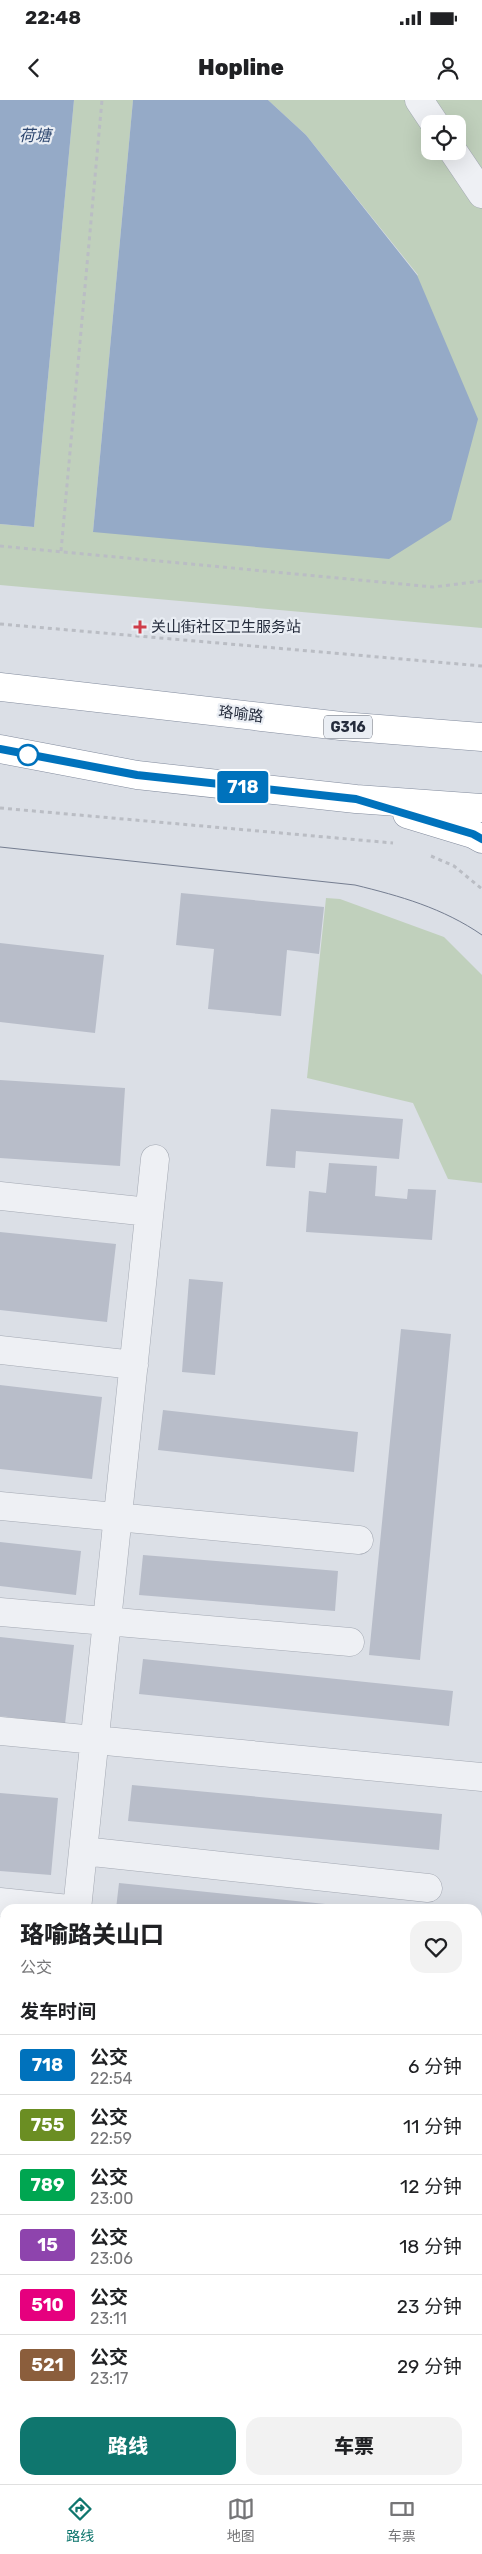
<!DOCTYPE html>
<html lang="zh">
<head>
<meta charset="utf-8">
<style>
	:root { --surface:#fff; --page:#f2f2f2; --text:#202124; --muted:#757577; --line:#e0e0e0; --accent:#0f766e }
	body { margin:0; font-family:Rubik,"Noto Sans SC",sans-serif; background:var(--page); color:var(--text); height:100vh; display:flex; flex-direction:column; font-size:19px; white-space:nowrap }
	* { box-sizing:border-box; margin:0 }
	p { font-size:16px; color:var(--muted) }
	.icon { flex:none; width:28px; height:28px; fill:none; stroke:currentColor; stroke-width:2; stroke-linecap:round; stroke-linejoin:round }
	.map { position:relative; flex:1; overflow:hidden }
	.panel { position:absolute; left:0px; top:1804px; width:482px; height:581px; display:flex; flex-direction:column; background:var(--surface); border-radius:15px 15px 0 0; box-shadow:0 5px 20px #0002 }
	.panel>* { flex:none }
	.badge { padding:0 10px; border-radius:4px; font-size:18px; line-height:32px }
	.controls { position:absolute; left:421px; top:15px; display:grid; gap:10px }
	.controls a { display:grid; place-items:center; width:45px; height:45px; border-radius:10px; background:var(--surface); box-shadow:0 5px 20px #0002; font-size:25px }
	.map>.badge { position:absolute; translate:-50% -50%; box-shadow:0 0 0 2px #fff }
	h2 { padding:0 20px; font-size:19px; line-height:45px }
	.round { display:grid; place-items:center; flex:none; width:52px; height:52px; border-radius:15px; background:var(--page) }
	.overview { display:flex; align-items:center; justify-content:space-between; height:85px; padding:0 20px }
	h1 { font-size:24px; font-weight:800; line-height:38px }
	.primary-button { display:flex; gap:10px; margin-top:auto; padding:10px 20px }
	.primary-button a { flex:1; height:58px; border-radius:15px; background:var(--accent); color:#fff; font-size:20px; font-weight:800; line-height:58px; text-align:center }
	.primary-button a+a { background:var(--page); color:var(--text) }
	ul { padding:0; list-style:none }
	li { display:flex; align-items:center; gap:15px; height:60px; padding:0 20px; border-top:1px solid var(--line) }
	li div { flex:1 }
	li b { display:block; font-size:19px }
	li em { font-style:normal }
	li .badge { min-width:55px; font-weight:700; text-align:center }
	.status { display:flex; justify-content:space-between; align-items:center; height:35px; padding:0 25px; background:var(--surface); direction:ltr }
	.status svg { height:14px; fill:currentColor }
	header { display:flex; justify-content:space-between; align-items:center; height:65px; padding:0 20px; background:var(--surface); font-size:22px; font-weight:800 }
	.tabs { display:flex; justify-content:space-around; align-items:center; height:70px; border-top:1px solid var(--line); background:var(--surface); font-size:14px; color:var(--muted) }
	.tabs a { display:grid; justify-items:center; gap:2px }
	.tabs .current { color:var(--accent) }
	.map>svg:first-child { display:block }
</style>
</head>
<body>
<div class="status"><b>22:48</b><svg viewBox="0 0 49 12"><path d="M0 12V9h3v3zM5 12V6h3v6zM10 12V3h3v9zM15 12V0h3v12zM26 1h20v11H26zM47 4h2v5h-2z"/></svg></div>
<header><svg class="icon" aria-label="back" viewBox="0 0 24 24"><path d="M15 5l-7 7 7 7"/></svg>Hopline<svg class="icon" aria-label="person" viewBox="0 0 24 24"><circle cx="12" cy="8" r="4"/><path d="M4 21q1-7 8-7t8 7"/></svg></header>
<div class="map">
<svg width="482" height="2384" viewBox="0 0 482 2384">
	<rect width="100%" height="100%" fill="#dbdfe6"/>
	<path fill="#c0d0bc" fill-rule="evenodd" d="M 74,0 L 133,0 L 93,432 L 418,175 L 306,35 L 268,0 L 482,0 L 482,528 L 0,485 L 0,424 L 34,427 ZM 430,24 L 458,24 L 458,51 L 430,51 Z
		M 326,798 L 340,799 L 444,837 L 482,875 L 482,1083 L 448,1079 L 413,1003 L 307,978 Z"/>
	<path fill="#95aac7" d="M 0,0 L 74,0 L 34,427 L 0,424 Z
		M 133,0 L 268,0 L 306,35 L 417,175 L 478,319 L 451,420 L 389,459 L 93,432 Z"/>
	<path fill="#b8bdc9" d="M 181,793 L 324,807 L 319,854 L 287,850 L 281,916 L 208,909 L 214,849 L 176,845 Z
		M 0,843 L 104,855 L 95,933 L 0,922 Z
		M 0,980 L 125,988 L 120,1066 L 0,1058 Z
		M 271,1009 L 403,1019 L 399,1059 L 296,1051 L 295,1068 L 266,1066 Z
		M 329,1063 L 377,1066 L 375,1096 L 407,1099 L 408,1089 L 436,1090 L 432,1140 L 306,1132 L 309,1091 L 326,1093 Z
		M 0,1132 L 116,1144 L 107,1222 L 0,1210 Z
		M 189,1179 L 223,1182 L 215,1275 L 182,1272 Z
		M 401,1229 L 451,1234 L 420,1560 L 369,1555 Z
		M 0,1285 L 102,1297 L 92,1379 L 0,1369 Z
		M 163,1310 L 358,1332 L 354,1372 L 158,1350 Z
		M 0,1442 L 81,1451 L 76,1495 L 0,1486 Z
		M 143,1455 L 338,1471 L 335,1511 L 139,1495 Z
		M 0,1537 L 74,1545 L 65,1624 L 0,1616 Z
		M 143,1559 L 453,1591 L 449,1626 L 139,1594 Z
		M 132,1685 L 442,1714 L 439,1750 L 128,1721 Z
		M 0,1693 L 58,1698 L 51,1775 L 0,1771 Z
		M 119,1783 L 355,1807 L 355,1809 L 116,1809 Z
		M 0,1832 L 5,1833 L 5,1975 L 0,1974 Z
		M 0,2073 L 5,2073 L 5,2133 L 0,2133 Z
		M 58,2380 L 248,2380 L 247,2384 L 58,2384 Z"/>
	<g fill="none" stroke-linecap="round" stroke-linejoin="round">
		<g stroke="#a4a9b3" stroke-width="29">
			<path id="minor" d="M 419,0 L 435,24
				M 453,51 L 482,94
				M 0,1096 L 149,1112
				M 0,1250 L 134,1265
				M 0,1406 L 359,1440
				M 0,1512 L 350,1542
				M 0,1631 L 482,1677
				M 83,1751 L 428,1788
				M 0,1802 L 69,1809
				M 77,1809 L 155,1059
				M 0,2028 L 5,2028
				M 17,2384 L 18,2380"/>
		</g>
		<g stroke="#828b9d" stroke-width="29">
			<path id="highway" d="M 0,587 L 341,626 L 482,637
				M 0,649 L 137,675 L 356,699 L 482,708
				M 407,714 L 473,734 L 482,739"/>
		</g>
		<path stroke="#babdc4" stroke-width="3" stroke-dasharray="4 4" stroke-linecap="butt" d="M 0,446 L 433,487 L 482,481
			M 61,451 L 102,0
			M 0,524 L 482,566
			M 0,708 L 393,743
			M 431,756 L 454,766 L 482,789"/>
		<use href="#minor" stroke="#eef0f4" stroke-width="28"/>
		<use href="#highway" stroke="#fff" stroke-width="28"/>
		<path stroke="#747d90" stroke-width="1" d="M 0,747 L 355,785 C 400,796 443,808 482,835
			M 478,2084 L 482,2042
			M 445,2384 L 446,2380"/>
	</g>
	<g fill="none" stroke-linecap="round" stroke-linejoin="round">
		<g stroke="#fff" stroke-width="11">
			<path id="line" d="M 0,649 L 137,675 L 356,699 L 473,734 L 482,739"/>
		</g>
		<use href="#line" stroke="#0072bc" stroke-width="8"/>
	</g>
	<path fill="#cf3c49" stroke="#eaeef4" stroke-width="2" d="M137.5 519.5h5v5h5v5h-5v5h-5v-5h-5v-5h5z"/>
	<circle fill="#fff" stroke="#0072bc" stroke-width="2.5" cx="28" cy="655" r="10"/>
	<g text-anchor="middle" stroke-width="4.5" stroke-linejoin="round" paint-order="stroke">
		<rect fill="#eaeef4" stroke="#606673" stroke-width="1" x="324" y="615.5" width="48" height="23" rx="4"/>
		<g font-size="14" font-weight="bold" fill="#252c3c">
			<text x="348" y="632">G316</text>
		</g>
		<g font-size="15" fill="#252c3c" stroke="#eaeef4" text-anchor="start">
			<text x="151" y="532">关山街社区卫生服务站</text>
		</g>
		<g font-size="15" fill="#252c3c" stroke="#eaeef4">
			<text transform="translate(241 614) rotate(7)" y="5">珞喻路</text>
		</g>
		<g font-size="16" font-style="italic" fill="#2f4870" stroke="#eaeef4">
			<text x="35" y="41">荷塘</text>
		</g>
	</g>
</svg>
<div class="controls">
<a><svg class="icon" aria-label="locate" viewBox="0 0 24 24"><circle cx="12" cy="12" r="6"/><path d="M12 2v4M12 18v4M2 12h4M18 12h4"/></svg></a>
</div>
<b class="badge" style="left:243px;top:687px;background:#0072bc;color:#fff">718</b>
<section class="panel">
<div class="overview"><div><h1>珞喻路关山口</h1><p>公交</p></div><a class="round"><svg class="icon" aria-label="heart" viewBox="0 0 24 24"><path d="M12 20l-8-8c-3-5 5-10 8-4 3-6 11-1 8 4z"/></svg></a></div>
<h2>发车时间</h2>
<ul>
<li><span class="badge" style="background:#0072bc;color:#fff">718</span><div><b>公交</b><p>22:54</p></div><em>6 分钟</em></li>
<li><span class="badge" style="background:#6b8e23;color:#fff">755</span><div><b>公交</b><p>22:59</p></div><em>11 分钟</em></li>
<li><span class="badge" style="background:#00a651;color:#fff">789</span><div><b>公交</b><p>23:00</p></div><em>12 分钟</em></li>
<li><span class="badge" style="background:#8e44ad;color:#fff">15</span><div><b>公交</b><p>23:06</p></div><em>18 分钟</em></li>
<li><span class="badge" style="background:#e6007e;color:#fff">510</span><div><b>公交</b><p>23:11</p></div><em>23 分钟</em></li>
<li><span class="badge" style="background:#8b5e3c;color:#fff">521</span><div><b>公交</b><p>23:17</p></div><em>29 分钟</em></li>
</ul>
<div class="primary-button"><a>路线</a><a>车票</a></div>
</section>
</div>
<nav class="tabs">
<a class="current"><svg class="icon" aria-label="directions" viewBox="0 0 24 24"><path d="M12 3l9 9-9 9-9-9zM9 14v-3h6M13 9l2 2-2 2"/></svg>路线</a>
<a><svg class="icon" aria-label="map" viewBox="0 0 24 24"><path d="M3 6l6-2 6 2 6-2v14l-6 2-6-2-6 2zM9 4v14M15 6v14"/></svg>地图</a>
<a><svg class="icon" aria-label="tickets" viewBox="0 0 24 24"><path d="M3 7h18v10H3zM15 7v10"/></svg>车票</a>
</nav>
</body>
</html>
